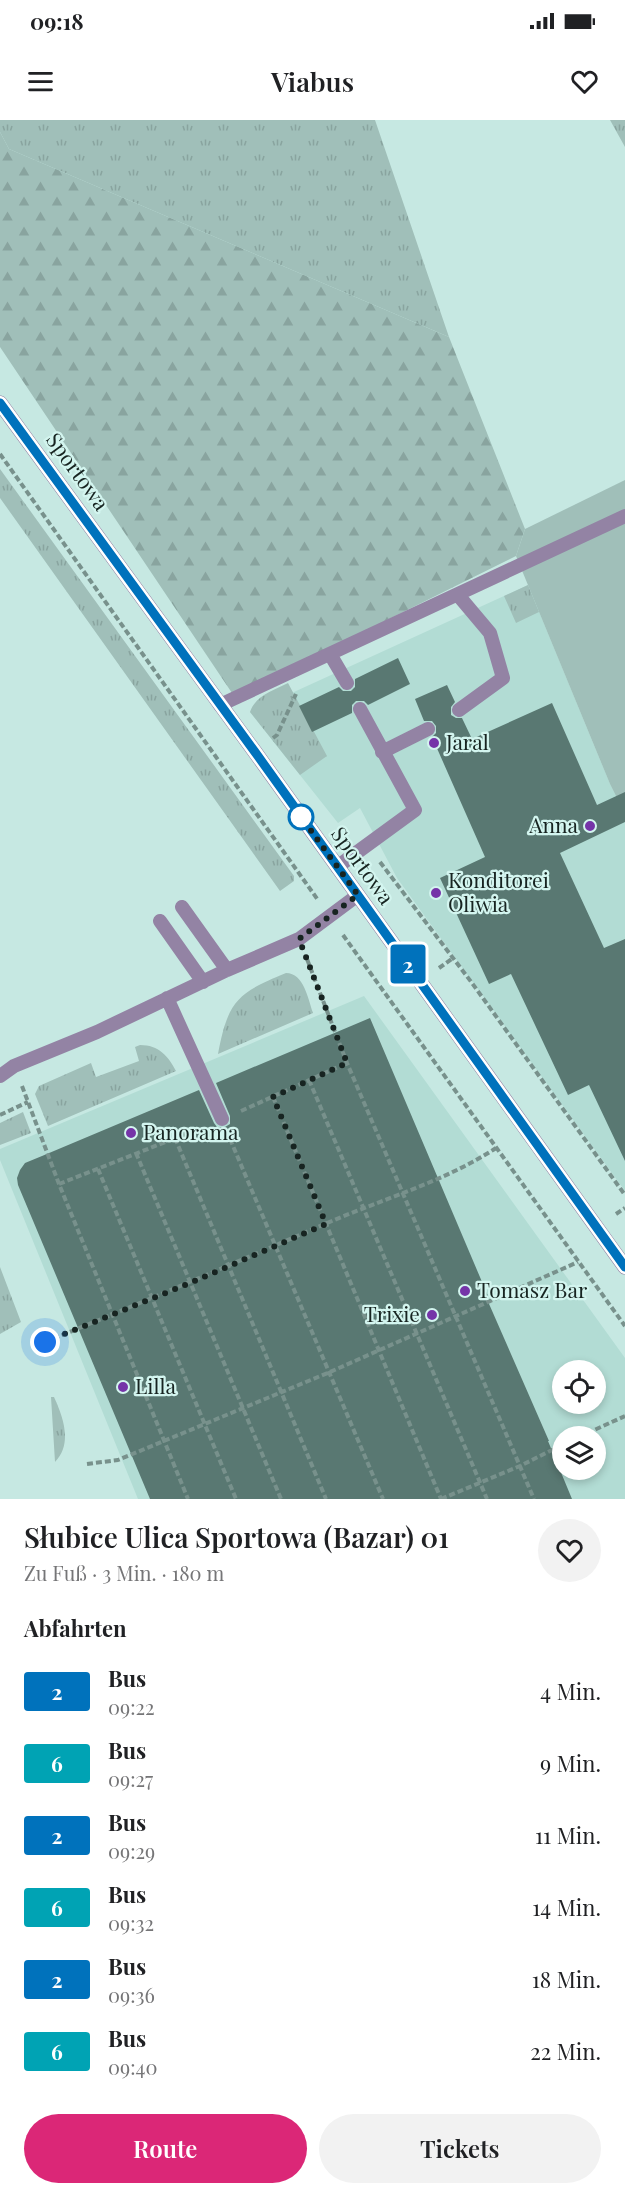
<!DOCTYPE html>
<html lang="de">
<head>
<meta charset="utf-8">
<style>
	:root { --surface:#fff; --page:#f2f2f2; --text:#202124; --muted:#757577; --accent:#db2777 }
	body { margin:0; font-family:"Playfair Display",serif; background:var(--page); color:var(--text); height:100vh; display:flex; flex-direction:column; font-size:22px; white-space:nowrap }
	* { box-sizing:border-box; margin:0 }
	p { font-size:20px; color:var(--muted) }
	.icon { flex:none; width:33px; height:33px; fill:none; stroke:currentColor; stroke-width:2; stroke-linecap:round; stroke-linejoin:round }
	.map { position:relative; height:1379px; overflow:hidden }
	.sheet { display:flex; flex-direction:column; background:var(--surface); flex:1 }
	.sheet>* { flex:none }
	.badge { padding:0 12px; border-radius:4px; font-size:21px; line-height:39px }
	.buttons { position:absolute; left:552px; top:1240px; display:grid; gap:12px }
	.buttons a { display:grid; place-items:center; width:54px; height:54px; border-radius:50%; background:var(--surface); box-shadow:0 3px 9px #0003; font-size:30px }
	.you { position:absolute; width:30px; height:30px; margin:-15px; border:4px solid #fff; border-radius:50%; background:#1a73e8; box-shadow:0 0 0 9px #1a73e833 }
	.map>.badge { position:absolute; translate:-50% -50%; box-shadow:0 0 0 3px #fff }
	h2 { padding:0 24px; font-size:22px; line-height:54px }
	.round { display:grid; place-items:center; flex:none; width:63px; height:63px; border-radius:32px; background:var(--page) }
	.head { display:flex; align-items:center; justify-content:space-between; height:102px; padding:0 24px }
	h1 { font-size:28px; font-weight:600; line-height:45px }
	.cta { display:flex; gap:12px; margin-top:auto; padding:12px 24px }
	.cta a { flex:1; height:69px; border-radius:36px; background:var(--accent); color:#fff; font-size:24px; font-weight:600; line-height:69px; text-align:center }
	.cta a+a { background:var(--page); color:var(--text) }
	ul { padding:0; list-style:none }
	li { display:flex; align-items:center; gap:18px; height:72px; padding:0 24px }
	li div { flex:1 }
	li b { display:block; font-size:22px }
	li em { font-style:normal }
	li .badge { min-width:66px; font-weight:700; text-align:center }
	.status { display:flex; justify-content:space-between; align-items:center; height:42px; padding:0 30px; background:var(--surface); direction:ltr }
	.status svg { height:16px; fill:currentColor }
	header { display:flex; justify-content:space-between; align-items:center; height:78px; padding:0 24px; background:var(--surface); font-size:27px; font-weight:600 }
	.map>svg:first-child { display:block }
</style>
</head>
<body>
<div class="status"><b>09:18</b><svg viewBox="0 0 49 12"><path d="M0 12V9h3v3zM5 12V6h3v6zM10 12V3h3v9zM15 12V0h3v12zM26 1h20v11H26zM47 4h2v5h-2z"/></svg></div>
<header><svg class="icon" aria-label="menu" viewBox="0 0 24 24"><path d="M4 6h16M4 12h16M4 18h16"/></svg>Viabus<svg class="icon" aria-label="heart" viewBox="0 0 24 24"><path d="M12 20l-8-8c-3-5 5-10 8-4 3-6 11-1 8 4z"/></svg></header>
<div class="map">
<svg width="625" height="1379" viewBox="0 0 625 1379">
	<defs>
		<pattern id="grass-tufts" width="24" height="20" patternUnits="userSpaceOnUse" patternTransform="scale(1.5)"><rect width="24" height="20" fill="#a0bfb9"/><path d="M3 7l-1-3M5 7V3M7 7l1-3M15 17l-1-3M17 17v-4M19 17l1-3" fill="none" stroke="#89a49f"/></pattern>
		<pattern id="forest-firs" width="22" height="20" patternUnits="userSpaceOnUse" patternTransform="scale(1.5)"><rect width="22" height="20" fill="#a0bfb9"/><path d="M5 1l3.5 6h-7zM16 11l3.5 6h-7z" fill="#89a49f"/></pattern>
	</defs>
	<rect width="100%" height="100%" fill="#c6e8e2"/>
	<path fill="#b2dcd4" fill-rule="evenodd" d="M 528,465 L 610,664 L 625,694 L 625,1071 L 397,758 L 360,688 L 338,703 L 250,592 Z
		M 364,876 L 625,1238 L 625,1379 L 138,1379 L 0,1040 L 0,1029 ZM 562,1251 L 596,1251 L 596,1284 L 562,1284 ZM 562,1317 L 596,1317 L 596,1350 L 562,1350 Z"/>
	<path fill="url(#grass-tufts)" d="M 0,0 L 375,0 L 449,217 L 9,29 L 0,12 Z
		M 610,0 L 625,0 L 625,27 Z
		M 0,349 L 294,756 L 294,761 L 280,771 L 0,378 Z
		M 528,465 L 539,492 L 516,503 L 504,476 Z
		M 288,563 L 327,636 L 300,655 L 250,592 C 256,575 273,571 288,563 Z
		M 286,853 C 304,853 308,879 313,893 L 218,934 C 228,881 237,873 286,853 Z
		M 140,925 C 159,925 168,936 176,951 L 48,1006 L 35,974 L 39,966 L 91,943 L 96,957 L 139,941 L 135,927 Z
		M 23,992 L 31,1013 L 0,1025 L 0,1003 Z
		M 0,1147 L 21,1202 L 0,1214 Z
		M 51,1277 L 54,1277 C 63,1297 73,1323 55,1342 Z"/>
	<path fill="url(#forest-firs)" d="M 0,12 L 9,29 L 449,217 L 525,409 L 516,436 L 234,576 L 0,227 Z"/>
	<path fill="#a0bfb9" d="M 625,360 L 625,694 L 610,664 L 516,436 L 525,409 Z"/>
	<path fill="#597872" d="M 398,538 L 410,564 L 368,585 L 364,581 L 356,581 L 352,585 L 352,593 L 312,612 L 299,586 L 339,567 L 343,571 L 351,571 L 355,567 L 355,559 Z
		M 447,565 L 455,582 L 451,587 L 451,595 L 456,598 L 462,598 L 472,619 L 552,583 L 597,685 L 625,672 L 625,702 L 560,733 L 604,828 L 625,819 L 625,1041 L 589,965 L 568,975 L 511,854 L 489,864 L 440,758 L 485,737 L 432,617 L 436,613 L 436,606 L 432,601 L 424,601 L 415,579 Z
		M 370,898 L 488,1176 L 486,1177 L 549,1321 L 548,1321 L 572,1379 L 150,1379 L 18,1065 L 17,1058 L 20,1050 L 25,1043 L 42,1036 L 199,970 L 214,1003 L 217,1007 L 225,1007 L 230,1004 L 230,996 L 216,963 Z"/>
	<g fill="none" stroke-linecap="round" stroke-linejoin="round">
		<path stroke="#78918c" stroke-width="4" stroke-dasharray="6 3" stroke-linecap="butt" d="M 0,334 L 318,780
			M 273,618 L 277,615 L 296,574
			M 380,742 L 472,863 L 625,1075
			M 343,815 L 625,1206
			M 307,839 L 347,943 L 534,1379
			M 439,848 L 453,838
			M 309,960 L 487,1379
			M 22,966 L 59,1064 L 188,1379
			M 273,977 L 441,1379
			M 241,991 L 347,943
			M 0,995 L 28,982
			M 175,1018 L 326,1379
			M 230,1019 L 383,1379
			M 136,1033 L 281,1379
			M 98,1049 L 236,1379
			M 59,1064 L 201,1008
			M 616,1094 L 625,1088
			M 45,1222 C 139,1184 232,1144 325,1104 C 382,1079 444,1062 496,1028
			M 579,1317 L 625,1296
			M 87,1344 L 118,1340 L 330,1252 L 578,1142
			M 441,1379 L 520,1346 L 562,1325"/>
		<path stroke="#9383a4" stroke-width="14" d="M 458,475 L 490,513 L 503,558 L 459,590
			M 330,534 L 347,563
			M 220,585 L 625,396
			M 382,632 L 428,609
			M 337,747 L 415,690 L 360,589
			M 182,787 L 227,850
			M 160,801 L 203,862
			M 167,878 L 222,999
			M 0,956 L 14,946 L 97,912 L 227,850 L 299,819 L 358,775"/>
		<path stroke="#9383a4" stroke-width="15" d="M 0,283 L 255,632 L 625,1147"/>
	</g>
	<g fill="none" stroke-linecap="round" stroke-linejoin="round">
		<g stroke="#fff" stroke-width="14">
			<path id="line" d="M 0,283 L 255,632 L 625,1147"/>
		</g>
		<use href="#line" stroke="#0072bc" stroke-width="9"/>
		<path stroke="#172421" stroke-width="6" stroke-dasharray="0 10.8" d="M 45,1222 L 190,1163 L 326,1104 L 273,977 L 347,943 L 299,819 L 358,775 L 301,697"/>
	</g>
	<g fill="#7534a8" stroke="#d3f5ef" stroke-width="2">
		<circle cx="434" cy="623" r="6"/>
		<circle cx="590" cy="706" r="6"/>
		<circle cx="436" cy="773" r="6"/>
		<circle cx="131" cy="1013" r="6"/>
		<circle cx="465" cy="1171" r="6"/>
		<circle cx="432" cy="1195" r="6"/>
		<circle cx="123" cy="1267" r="6"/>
	</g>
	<circle fill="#fff" stroke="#0072bc" stroke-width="3" cx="301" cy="697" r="12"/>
	<g text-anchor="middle" stroke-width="4.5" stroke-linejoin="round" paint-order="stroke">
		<g font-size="21" fill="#172421" stroke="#d3f5ef">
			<text transform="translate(77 352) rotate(54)" y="7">Sportowa</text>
			<text transform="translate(362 746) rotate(54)" y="7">Sportowa</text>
		</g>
		<g font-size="21" fill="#172421" stroke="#d3f5ef" text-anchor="start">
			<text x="446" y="630">Jaral</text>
			<text x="578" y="713" text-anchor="end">Anna</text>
			<text x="448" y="768">Konditorei<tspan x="448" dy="24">Oliwia</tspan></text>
			<text x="143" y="1020">Panorama</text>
			<text x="477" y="1178">Tomasz Bar</text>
			<text x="420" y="1202" text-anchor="end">Trixie</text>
			<text x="135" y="1274">Lilla</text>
		</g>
	</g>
</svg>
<div class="buttons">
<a><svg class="icon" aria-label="locate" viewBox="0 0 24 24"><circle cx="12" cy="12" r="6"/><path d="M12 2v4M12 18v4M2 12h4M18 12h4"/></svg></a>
<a><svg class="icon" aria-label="layers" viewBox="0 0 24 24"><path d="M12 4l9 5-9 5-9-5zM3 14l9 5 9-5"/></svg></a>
</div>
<div class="you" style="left:45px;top:1222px"></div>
<b class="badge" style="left:408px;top:844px;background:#0072bc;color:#fff">2</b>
</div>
<section class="sheet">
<div class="head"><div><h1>Słubice Ulica Sportowa (Bazar) 01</h1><p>Zu Fuß · 3 Min. · 180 m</p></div><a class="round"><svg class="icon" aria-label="heart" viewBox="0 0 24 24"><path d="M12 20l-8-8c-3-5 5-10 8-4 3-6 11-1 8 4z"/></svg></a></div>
<h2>Abfahrten</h2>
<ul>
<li><span class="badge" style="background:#0072bc;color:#fff">2</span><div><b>Bus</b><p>09:22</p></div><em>4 Min.</em></li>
<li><span class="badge" style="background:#00a3b4;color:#fff">6</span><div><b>Bus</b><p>09:27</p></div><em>9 Min.</em></li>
<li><span class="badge" style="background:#0072bc;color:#fff">2</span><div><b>Bus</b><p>09:29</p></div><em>11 Min.</em></li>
<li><span class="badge" style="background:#00a3b4;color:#fff">6</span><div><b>Bus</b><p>09:32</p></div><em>14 Min.</em></li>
<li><span class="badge" style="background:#0072bc;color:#fff">2</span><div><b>Bus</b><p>09:36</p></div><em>18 Min.</em></li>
<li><span class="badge" style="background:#00a3b4;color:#fff">6</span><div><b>Bus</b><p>09:40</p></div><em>22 Min.</em></li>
</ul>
<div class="cta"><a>Route</a><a>Tickets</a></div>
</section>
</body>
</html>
